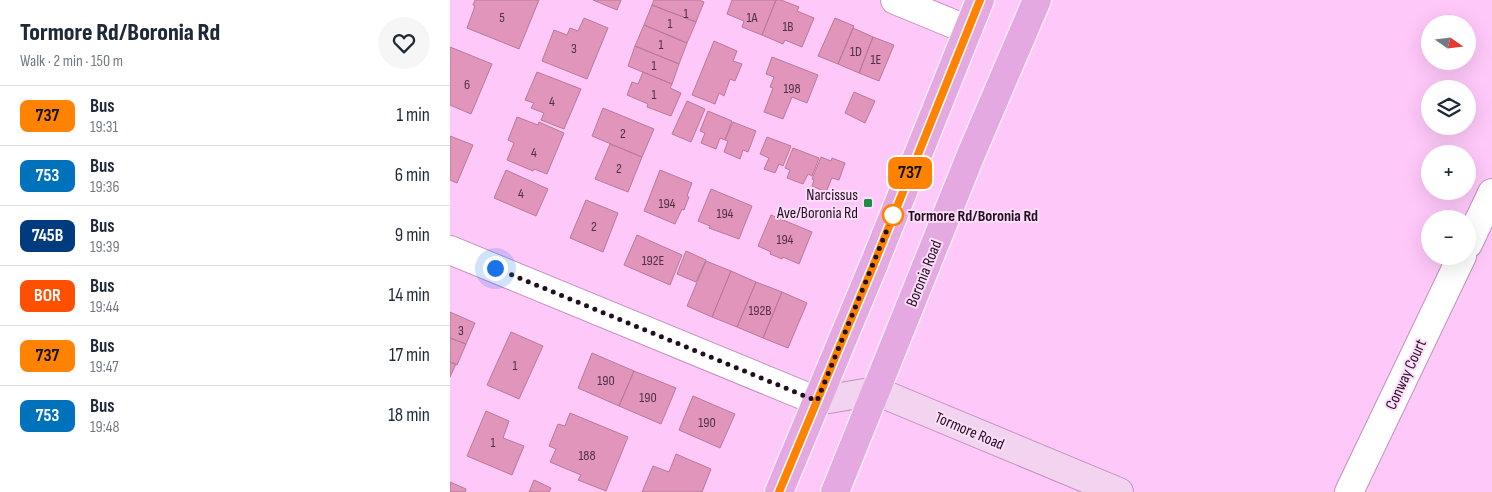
<!DOCTYPE html>
<html lang="en">
<head>
<meta charset="utf-8">
<style>
	:root { --surface:#fff; --page:#f6f6f7; --text:#1f2937; --muted:#747a83; --line:#e0e1e3 }
	body { margin:0; font-family:"Sofia Sans Condensed",sans-serif; background:var(--page); color:var(--text); height:100vh; display:flex; flex-direction:column; font-size:19px; white-space:nowrap }
	* { box-sizing:border-box; margin:0 }
	p { font-size:16px; color:var(--muted) }
	.icon { flex:none; width:28px; height:28px; fill:none; stroke:currentColor; stroke-width:2; stroke-linecap:round; stroke-linejoin:round }
	.map { position:relative; flex:1; overflow:hidden }
	.details { display:flex; flex-direction:column; background:var(--surface); width:450px }
	.details>* { flex:none }
	.badge { padding:0 10px; border-radius:8px; font-size:18px; line-height:32px }
	.needle { width:32px; rotate:104deg }
	.fabs { position:absolute; left:971px; top:15px; display:grid; gap:10px }
	.fabs a { display:grid; place-items:center; width:55px; height:55px; border-radius:50%; background:var(--surface); box-shadow:0 5px 20px #0002; font-size:25px }
	.you { position:absolute; width:25px; height:25px; margin:-12px; border:4px solid #fff; border-radius:50%; background:#1a73e8; box-shadow:0 0 0 8px #1a73e833 }
	.map>.badge { position:absolute; translate:-50% -50%; box-shadow:0 0 0 2px #fff }
	.round { display:grid; place-items:center; flex:none; width:52px; height:52px; border-radius:26px; background:var(--page) }
	.headline { display:flex; align-items:center; justify-content:space-between; height:85px; padding:0 20px }
	h1 { font-size:24px; font-weight:800; line-height:38px }
	ul { padding:0; list-style:none }
	li { display:flex; align-items:center; gap:15px; height:60px; padding:0 20px; border-top:1px solid var(--line) }
	li div { flex:1 }
	li b { display:block; font-size:19px }
	li em { font-style:normal }
	li .badge { min-width:55px; font-weight:700; text-align:center }
	main { display:flex; flex:1; min-height:0 }
	.map>svg:first-child { display:block }
</style>
</head>
<body>
<main>
<section class="details">
<div class="headline"><div><h1>Tormore Rd/Boronia Rd</h1><p>Walk · 2 min · 150 m</p></div><a class="round"><svg class="icon" aria-label="heart" viewBox="0 0 24 24"><path d="M12 20l-8-8c-3-5 5-10 8-4 3-6 11-1 8 4z"/></svg></a></div>
<ul>
<li><span class="badge" style="background:#ff8200;color:#111">737</span><div><b>Bus</b><p>19:31</p></div><em>1 min</em></li>
<li><span class="badge" style="background:#0072bc;color:#fff">753</span><div><b>Bus</b><p>19:36</p></div><em>6 min</em></li>
<li><span class="badge" style="background:#003b80;color:#fff">745B</span><div><b>Bus</b><p>19:39</p></div><em>9 min</em></li>
<li><span class="badge" style="background:#fe5000;color:#fff">BOR</span><div><b>Bus</b><p>19:44</p></div><em>14 min</em></li>
<li><span class="badge" style="background:#ff8200;color:#111">737</span><div><b>Bus</b><p>19:47</p></div><em>17 min</em></li>
<li><span class="badge" style="background:#0072bc;color:#fff">753</span><div><b>Bus</b><p>19:48</p></div><em>18 min</em></li>
</ul>
</section>
<div class="map">
<svg width="1042" height="492" viewBox="0 0 1042 492">
	<rect width="100%" height="100%" fill="#fec8f9"/>
	<path fill="#e195ba" stroke="#b97a98" d="M 25,0 L 89,0 L 69,49 L 17,28 L 25,6 L 23,5 Z
		M 143,0 L 171,0 L 167,10 Z
		M 204,0 L 249,0 L 254,2 L 246,22 L 202,5 Z
		M 282,0 L 326,0 L 312,35 L 292,27 L 294,21 L 277,14 Z
		M 326,0 L 331,0 L 349,7 L 347,11 L 364,18 L 352,47 L 335,40 L 333,44 L 312,35 Z
		M 202,5 L 246,22 L 237,43 L 194,25 Z
		M 134,18 L 158,28 L 137,79 L 92,61 L 104,30 L 117,35 L 120,28 L 128,31 Z
		M 385,18 L 404,26 L 388,64 L 368,56 Z
		M 194,25 L 237,43 L 229,64 L 185,46 Z
		M 403,28 L 423,37 L 409,73 L 388,64 Z
		M 423,37 L 444,45 L 429,81 L 409,73 Z
		M 264,41 L 287,51 L 283,61 L 292,64 L 285,81 L 280,79 L 274,96 L 269,93 L 265,104 L 242,95 Z
		M 185,46 L 229,64 L 222,84 L 178,66 Z
		M 0,47 L 42,64 L 21,114 L 0,105 Z
		M 322,57 L 368,75 L 357,103 L 342,97 L 333,119 L 314,112 L 323,88 L 320,87 L 324,77 L 316,74 Z
		M 87,72 L 131,89 L 114,129 L 91,120 L 94,113 L 81,108 L 84,103 L 75,100 Z
		M 193,72 L 222,84 L 220,88 L 231,93 L 221,116 L 197,107 L 198,104 L 177,95 L 182,82 L 188,84 Z
		M 404,92 L 425,101 L 415,123 L 395,113 Z
		M 237,101 L 255,109 L 241,142 L 222,134 Z
		M 153,108 L 204,129 L 192,157 L 142,136 Z
		M 258,111 L 282,121 L 275,140 L 270,138 L 266,149 L 251,143 L 255,133 L 250,131 Z
		M 67,117 L 88,125 L 89,122 L 114,133 L 97,174 L 84,169 L 83,171 L 57,160 L 64,143 L 58,140 Z
		M 283,122 L 306,131 L 298,152 L 293,150 L 290,159 L 274,152 L 278,141 L 275,140 Z
		M 0,136 L 23,145 L 7,183 L 0,180 Z
		M 317,137 L 341,146 L 333,166 L 329,164 L 325,173 L 314,169 L 319,158 L 310,154 Z
		M 160,144 L 192,157 L 178,192 L 145,179 Z
		M 343,148 L 369,158 L 362,176 L 358,174 L 353,184 L 337,178 L 340,170 L 335,168 Z
		M 371,157 L 381,161 L 382,158 L 395,163 L 389,180 L 382,178 L 376,192 L 362,186 L 364,180 L 362,179 Z
		M 56,170 L 98,189 L 86,216 L 44,198 Z
		M 210,170 L 242,183 L 237,196 L 239,197 L 234,210 L 232,209 L 225,224 L 194,211 Z
		M 261,189 L 302,206 L 289,239 L 259,228 L 260,226 L 248,221 Z
		M 136,200 L 168,213 L 153,252 L 120,238 Z
		M 321,215 L 362,232 L 349,264 L 333,257 L 332,259 L 320,254 L 321,252 L 308,246 Z
		M 187,235 L 232,255 L 220,285 L 174,265 Z
		M 236,251 L 256,260 L 246,282 L 227,274 Z
		M 256,261 L 281,271 L 262,317 L 237,306 Z
		M 281,271 L 306,282 L 287,327 L 262,317 Z
		M 306,282 L 332,292 L 313,338 L 287,327 Z
		M 332,292 L 357,303 L 338,348 L 313,338 Z
		M 0,312 L 25,323 L 16,344 L 0,338 Z
		M 61,332 L 93,346 L 69,399 L 37,385 Z
		M 0,338 L 16,344 L 7,365 L 0,362 Z
		M 142,353 L 184,371 L 169,406 L 128,388 Z
		M 0,362 L 6,364 L 0,377 Z
		M 184,371 L 226,388 L 211,424 L 169,406 Z
		M 243,396 L 285,414 L 270,448 L 229,430 Z
		M 36,411 L 59,421 L 53,438 L 74,446 L 62,475 L 17,456 Z
		M 120,413 L 178,437 L 156,491 L 128,480 L 131,475 L 100,462 L 106,449 L 99,446 L 108,424 L 115,426 Z
		M 226,454 L 261,469 L 252,492 L 192,492 L 203,466 L 219,472 Z
		M 84,480 L 101,488 L 99,492 L 79,492 Z
		M 0,482 L 16,489 L 15,492 L 0,492 Z"/>
	<g fill="none" stroke-linecap="round" stroke-linejoin="round">
		<g stroke="#c390be" stroke-width="30">
			<path id="street" d="M 445,0 L 518,30
				M 1018,244 L 1042,193
				M 0,250 L 367,401
				M 899,492 L 1012,256"/>
		</g>
		<g stroke="#c390be" stroke-width="30">
			<path id="secondary" d="M 367,401 L 426,391 L 669,492"/>
		</g>
		<g stroke="#fff" stroke-width="30">
			<path id="primary" d="M 329,492 L 424,264 L 530,0
				M 385,492 L 522,152 L 587,0"/>
		</g>
		<use href="#street" stroke="#fff" stroke-width="28"/>
		<use href="#secondary" stroke="#f2d4f0" stroke-width="28"/>
		<use href="#primary" stroke="#e4a9e1" stroke-width="28"/>
	</g>
	<g fill="none" stroke-linecap="round" stroke-linejoin="round">
		<g stroke="#fff" stroke-width="11">
			<path id="line" d="M 329,492 L 424,264 L 530,0"/>
		</g>
		<use href="#line" stroke="#ff8200" stroke-width="8"/>
		<path stroke="#210f20" stroke-width="5" stroke-dasharray="0 9" d="M 45,268 L 367,401 L 443,215"/>
	</g>
	<rect fill="#1f8b43" stroke="#feddfb" stroke-width="2" x="413" y="198" width="10" height="10" rx="2.5"/>
	<circle fill="#fff" stroke="#ff8200" stroke-width="2.5" cx="443" cy="215" r="10"/>
	<g text-anchor="middle" stroke-width="4" stroke-linejoin="round" paint-order="stroke">
		<g font-size="14" fill="#513046">
			<text x="236" y="18">1</text>
			<text x="52" y="22">5</text>
			<text x="302" y="22">1A</text>
			<text x="220" y="28">1</text>
			<text x="338" y="31">1B</text>
			<text x="211" y="49">1</text>
			<text x="124" y="53">3</text>
			<text x="406" y="56">1D</text>
			<text x="426" y="64">1E</text>
			<text x="204" y="70">1</text>
			<text x="17" y="89">6</text>
			<text x="342" y="93">198</text>
			<text x="204" y="99">1</text>
			<text x="102" y="106">4</text>
			<text x="173" y="138">2</text>
			<text x="84" y="157">4</text>
			<text x="169" y="173">2</text>
			<text x="71" y="198">4</text>
			<text x="217" y="208">194</text>
			<text x="275" y="218">194</text>
			<text x="144" y="231">2</text>
			<text x="335" y="244">194</text>
			<text x="203" y="265">192E</text>
			<text x="310" y="315">192B</text>
			<text x="11" y="335">3</text>
			<text x="65" y="370">1</text>
			<text x="156" y="385">190</text>
			<text x="198" y="402">190</text>
			<text x="257" y="427">190</text>
			<text x="43" y="447">1</text>
			<text x="137" y="460">188</text>
		</g>
		<g font-size="16" fill="#210f20" stroke="#feddfb" text-anchor="end">
			<text x="408" y="200">Narcissus<tspan x="408" dy="18">Ave/Boronia Rd</tspan></text>
		</g>
		<g font-size="16" font-weight="bold" fill="#210f20" stroke="#feddfb" text-anchor="start">
			<text x="458" y="221">Tormore Rd/Boronia Rd</text>
		</g>
		<g font-size="16" fill="#210f20" stroke="#feddfb">
			<text transform="translate(473 273) rotate(-68)" y="6">Boronia Road</text>
			<text transform="translate(955 374) rotate(-65)" y="6">Conway Court</text>
			<text transform="translate(520 430) rotate(23)" y="6">Tormore Road</text>
		</g>
	</g>
</svg>
<div class="fabs">
<a><svg class="needle" viewBox="-14 -14 28 28"><path d="M0-13l5 13h-10z" fill="#e53935"/><path d="M0 13l5-13h-10z" fill="#747a83"/></svg></a>
<a><svg class="icon" aria-label="layers" viewBox="0 0 24 24"><path d="M12 4l9 5-9 5-9-5zM3 14l9 5 9-5"/></svg></a>
<a>+</a>
<a>−</a>
</div>
<div class="you" style="left:45px;top:268px"></div>
<b class="badge" style="left:460px;top:173px;background:#ff8200;color:#111">737</b>
</div>
</main>
</body>
</html>
